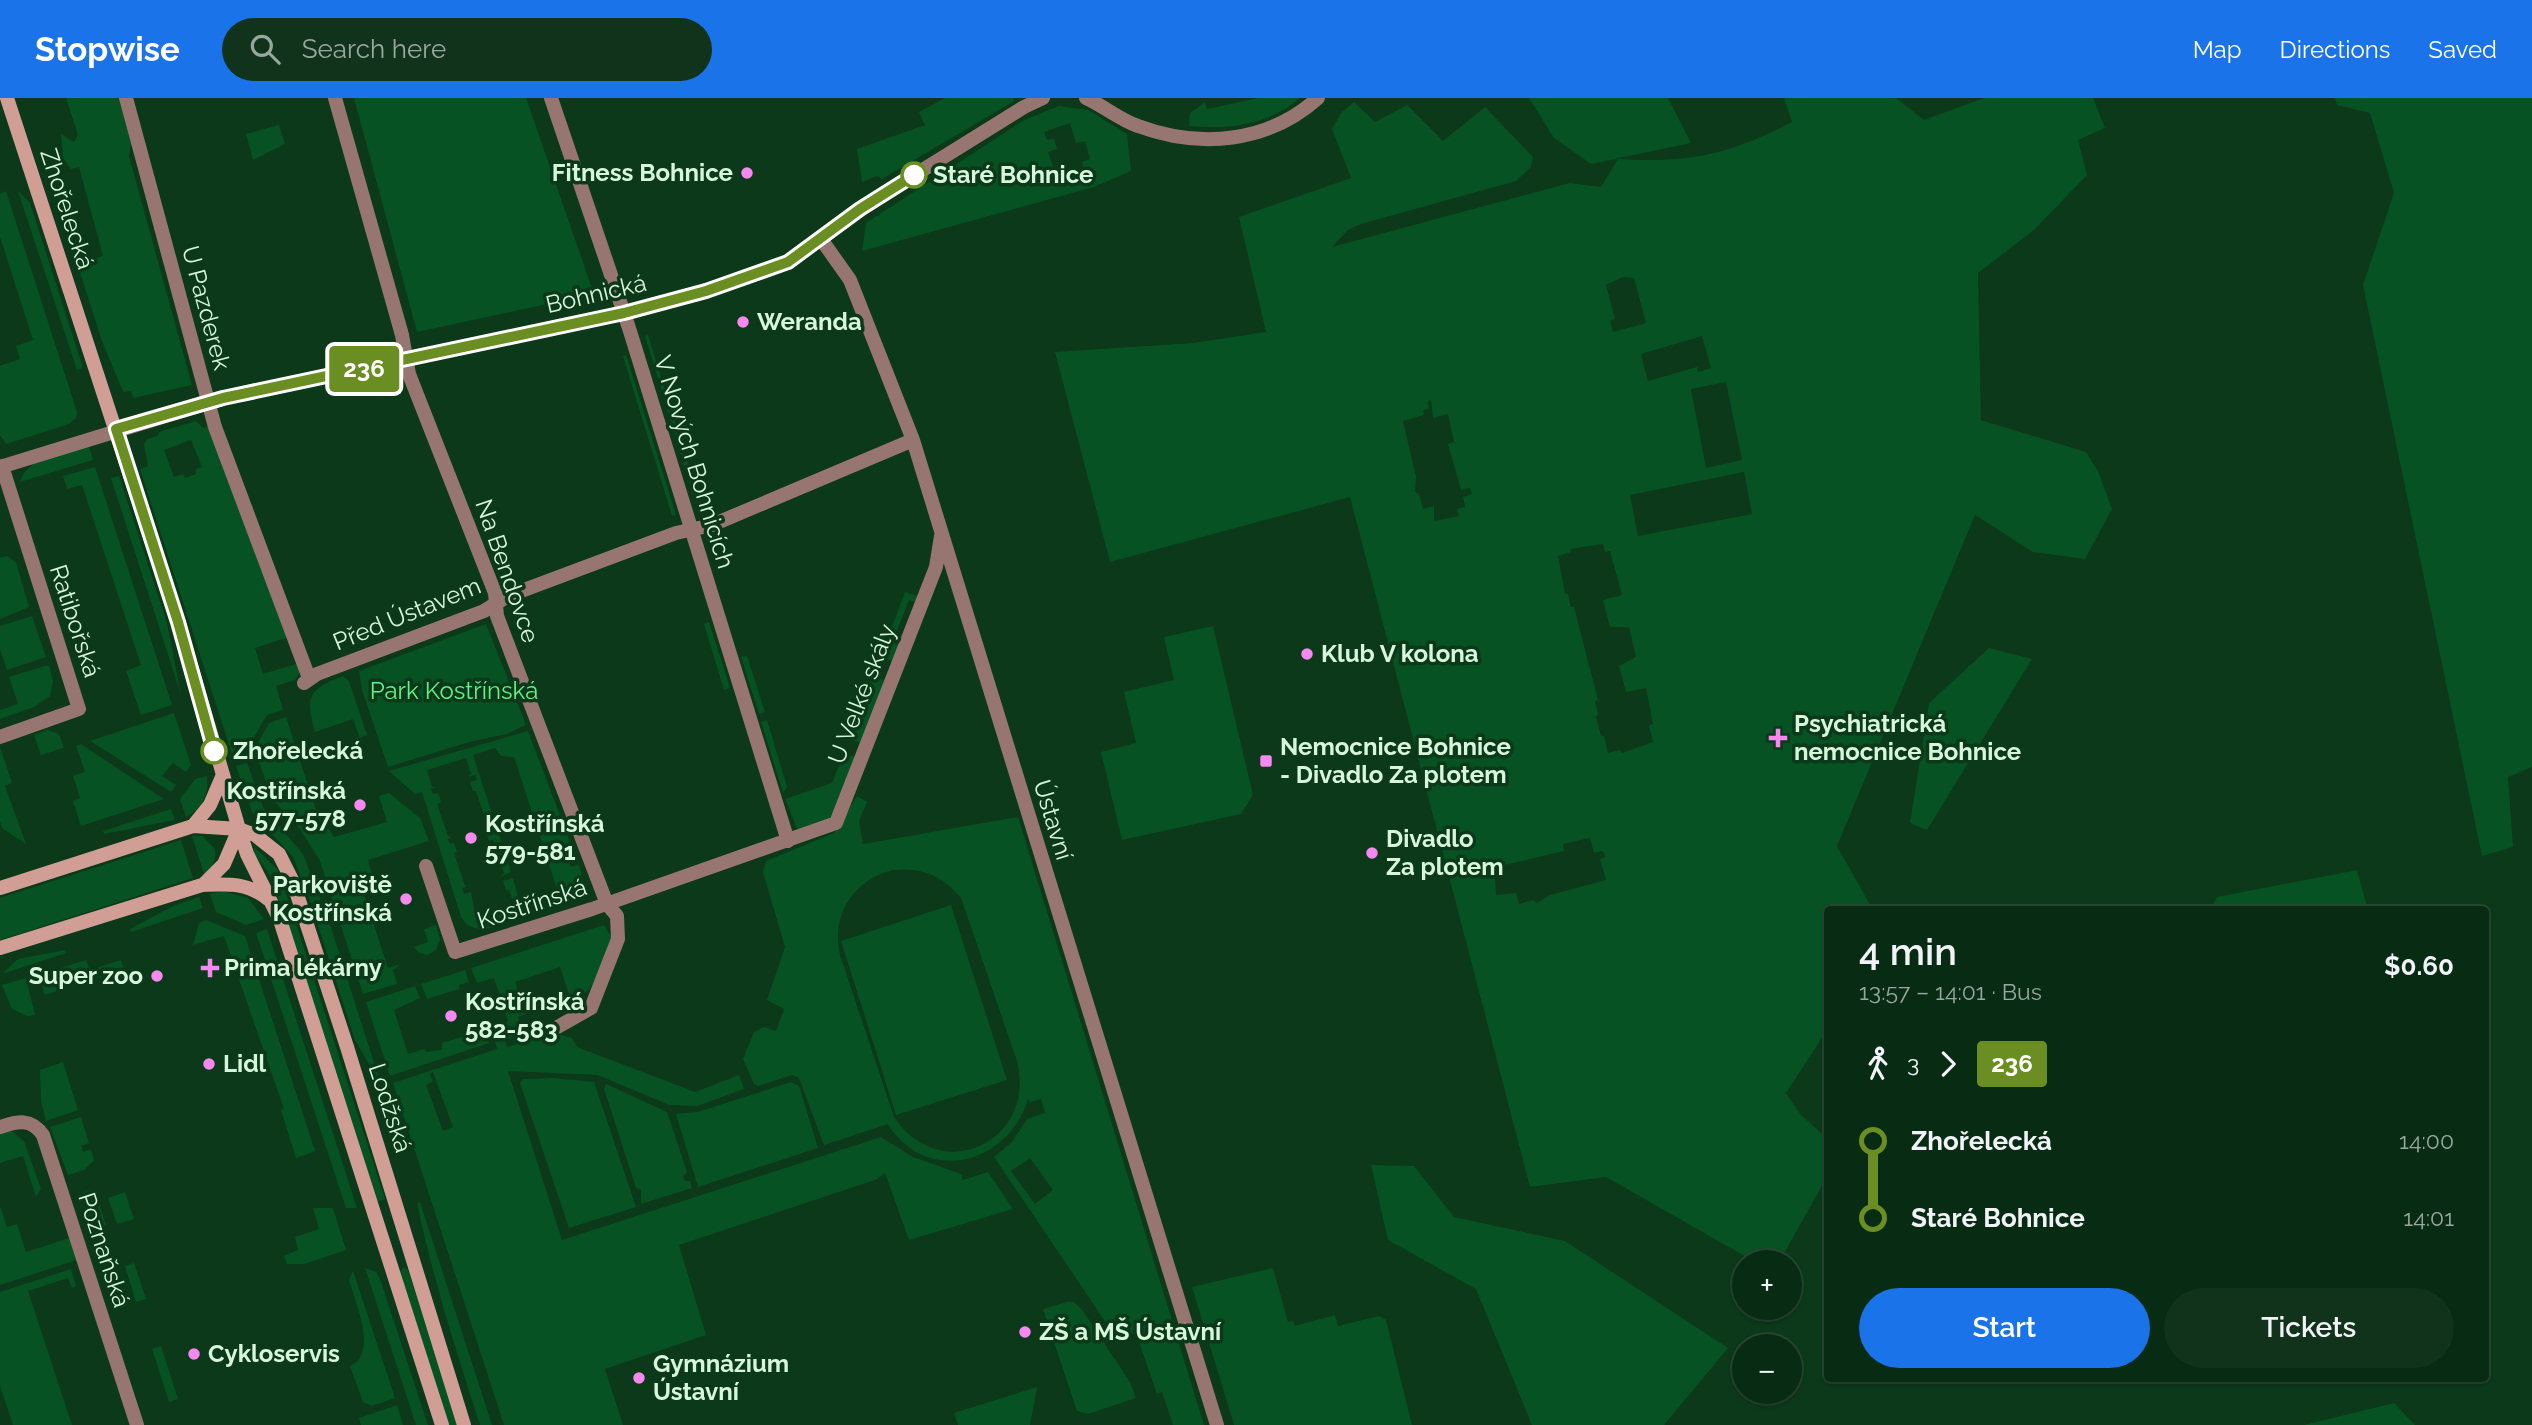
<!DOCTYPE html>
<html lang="en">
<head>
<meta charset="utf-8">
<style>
	:root { --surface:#082b13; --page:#11331c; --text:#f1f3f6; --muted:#98a7a0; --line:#294733; --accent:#1a73e8 }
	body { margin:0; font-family:Raleway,sans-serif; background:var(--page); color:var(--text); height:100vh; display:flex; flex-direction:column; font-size:26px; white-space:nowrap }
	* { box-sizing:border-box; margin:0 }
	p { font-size:23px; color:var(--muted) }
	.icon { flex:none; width:38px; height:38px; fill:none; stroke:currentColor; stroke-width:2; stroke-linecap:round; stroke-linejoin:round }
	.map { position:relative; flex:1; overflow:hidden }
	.sheet { position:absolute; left:1824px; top:808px; width:665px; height:476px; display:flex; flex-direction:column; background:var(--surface); border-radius:7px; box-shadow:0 2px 5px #0004,0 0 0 2px var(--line) }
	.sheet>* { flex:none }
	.badge { padding:0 14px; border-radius:5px; font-size:24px; line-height:46px }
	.fabs { position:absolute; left:1732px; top:1152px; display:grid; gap:14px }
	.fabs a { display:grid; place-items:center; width:70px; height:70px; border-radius:50%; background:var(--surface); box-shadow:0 2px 5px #0004,0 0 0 2px var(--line); font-size:35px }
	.map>.badge { position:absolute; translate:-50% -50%; box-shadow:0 0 0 4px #fff }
	.legs { display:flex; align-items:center; gap:10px; height:77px; padding:0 35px; font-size:23px }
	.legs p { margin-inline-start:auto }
	.head { display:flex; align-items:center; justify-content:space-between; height:119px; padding:0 35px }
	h1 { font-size:38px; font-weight:600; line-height:52px }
	.cta { display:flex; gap:14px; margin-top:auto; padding:14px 35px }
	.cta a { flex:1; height:80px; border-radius:42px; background:var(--accent); color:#fff; font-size:28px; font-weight:600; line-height:80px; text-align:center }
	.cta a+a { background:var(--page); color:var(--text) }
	ul { padding:0 35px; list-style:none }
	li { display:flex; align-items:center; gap:24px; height:77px; font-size:26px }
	li i { display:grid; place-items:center; width:10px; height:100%; margin:0 9px; background:currentColor }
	li i::after { content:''; width:18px; height:18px; margin:-9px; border:5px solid; border-radius:50%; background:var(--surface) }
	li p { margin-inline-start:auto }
	li:first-child i { background:linear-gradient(#0000 50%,currentColor 0) }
	li:last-child i { background:linear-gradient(currentColor 50%,#0000 0) }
	header { display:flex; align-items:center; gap:42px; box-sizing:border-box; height:98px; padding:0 35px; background:var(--accent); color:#fff }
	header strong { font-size:33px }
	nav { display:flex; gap:38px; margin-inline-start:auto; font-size:24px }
	.search { width:490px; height:63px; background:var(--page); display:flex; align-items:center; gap:18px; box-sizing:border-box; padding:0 24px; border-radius:38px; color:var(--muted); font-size:26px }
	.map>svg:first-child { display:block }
</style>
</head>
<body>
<header>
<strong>Stopwise</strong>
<div class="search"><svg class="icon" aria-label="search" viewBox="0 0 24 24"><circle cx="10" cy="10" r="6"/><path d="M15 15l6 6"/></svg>Search here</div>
<nav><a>Map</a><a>Directions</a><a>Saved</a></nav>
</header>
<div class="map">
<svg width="2532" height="1327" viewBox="0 0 2532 1327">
	<rect width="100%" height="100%" fill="#0b3919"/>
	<path fill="#075222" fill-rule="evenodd" d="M 66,0 L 119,0 L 131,45 L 129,58 L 192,287 L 133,300 L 131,293 L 124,294 L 121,289 L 102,243 L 77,165 L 103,158 L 79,69 L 71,71 L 63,60 L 61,36 L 74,44 L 78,37 Z
		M 354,0 L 526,0 L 594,196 L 417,234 Z
		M 945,0 L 1013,0 L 1014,3 L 882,81 L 877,78 L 862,84 L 857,51 L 925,27 L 919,14 Z
		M 1258,0 L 1300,0 C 1266,28 1231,31 1189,28 L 1190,15 L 1205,4 L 1207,11 Z
		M 1529,0 L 1668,0 L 1691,45 L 1591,66 L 1554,40 Z
		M 1784,0 L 1896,0 L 1924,22 L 1984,0 L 2093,0 L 2105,30 L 2078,42 L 2087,77 L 2034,132 L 1978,175 L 1981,322 L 2086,354 L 2098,373 L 2112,411 L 2085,461 L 2033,454 L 1975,417 L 1837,748 L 1873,812 L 1827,812 L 1827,932 L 1786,995 L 1801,1017 L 1827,1040 L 1827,1079 L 1779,1164 L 1755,1164 L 1606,1079 L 1530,1089 L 1350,399 L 1110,464 L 1055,254 L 1193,245 L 1266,234 L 1239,119 L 1351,80 L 1332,31 L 1341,15 L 1354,4 L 1375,24 L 1407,7 L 1443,43 L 1485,9 L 1533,59 L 1531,69 L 1516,83 L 1361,126 L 1348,132 L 1332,149 L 1570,85 L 1601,89 L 1618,61 C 1691,65 1727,57 1792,24 ZM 1623,179 L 1634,180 L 1646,225 L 1613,234 L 1610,223 L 1615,221 L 1606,187 ZM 1702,238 L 1711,270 L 1698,274 L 1697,269 L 1648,283 L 1641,256 ZM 1726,284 L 1742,362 L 1706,370 L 1691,291 ZM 1428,303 L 1431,302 L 1433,320 L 1448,316 L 1454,344 L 1448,346 L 1461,392 L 1470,390 L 1472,396 L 1463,399 L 1465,409 L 1457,411 L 1459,418 L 1434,423 L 1434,408 L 1423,411 L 1419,396 L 1415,394 L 1416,379 L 1403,323 L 1424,317 L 1423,312 L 1429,311 ZM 1744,374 L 1752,416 L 1638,438 L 1630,397 ZM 1603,446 L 1605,454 L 1610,453 L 1622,497 L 1603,502 L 1610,529 L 1629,529 L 1636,559 L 1619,568 L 1626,594 L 1646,590 L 1653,626 L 1649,628 L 1653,644 L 1622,655 L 1620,652 L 1608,655 L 1604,638 L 1601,638 L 1596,618 L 1598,617 L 1595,603 L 1598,602 L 1574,509 L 1571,509 L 1568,496 L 1565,496 L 1558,458 L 1571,454 L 1570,451 ZM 1590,740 L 1594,755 L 1603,753 L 1605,759 L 1600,761 L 1606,782 L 1550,797 L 1537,805 L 1533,802 L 1519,806 L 1516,795 L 1496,797 L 1495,778 L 1501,776 L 1500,768 L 1564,753 L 1563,746 Z
		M 2335,0 L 2532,0 L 2532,669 L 2508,679 L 2513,749 L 2482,758 L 2363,187 L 2394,95 L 2370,15 L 2337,7 Z
		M 1059,8 L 1088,12 L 1127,36 L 1131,73 L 1094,89 L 862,153 L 866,125 L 1024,22 ZM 1070,25 L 1076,45 L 1085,43 L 1090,61 L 1082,64 L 1085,77 L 1058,83 L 1048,54 L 1057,51 L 1054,40 L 1047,42 L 1044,34 Z
		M 279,27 L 285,46 L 253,62 L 246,36 Z
		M 6,93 L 77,314 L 76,320 L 69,326 L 6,346 L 0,337 L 0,268 L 20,261 L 16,248 L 33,242 L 0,139 L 0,96 Z
		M 18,93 L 30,105 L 83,270 L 77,272 Z
		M 648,237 L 702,409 L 697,410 L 645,238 Z
		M 626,257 L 676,417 L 672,418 L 623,258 Z
		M 196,323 L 203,330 L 208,328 L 289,539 L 255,550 L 263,576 L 299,565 L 301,573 L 295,582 L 276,588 L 283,612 L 267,617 L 244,656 L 233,659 L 140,371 L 148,368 L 144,347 L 147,341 L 158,338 L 159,334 ZM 191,342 L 202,369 L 196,371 L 196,376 L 185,380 L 183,376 L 174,379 L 164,352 Z
		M 89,348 L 93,362 L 20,384 C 28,358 65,355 89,348 Z
		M 95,369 L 172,607 L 141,617 L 126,573 L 141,567 L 82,387 L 67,391 L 63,378 Z
		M 119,378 L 167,525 L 181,597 L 111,380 Z
		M 7,458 L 16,464 L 29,509 L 0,521 L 0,460 Z
		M 905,494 L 917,498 L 915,504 L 909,502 L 892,545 L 899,547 L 892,563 L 881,559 Z
		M 32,518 L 46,559 L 7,572 L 0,551 L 0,528 Z
		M 709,524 L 730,590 L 724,592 L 704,526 Z
		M 486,526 L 526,627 L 507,636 L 469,644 L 388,669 L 362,592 L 359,573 Z
		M 1213,528 L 1253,697 L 1241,716 L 1122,742 L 1101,654 L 1136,645 L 1124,594 L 1174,582 L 1164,539 Z
		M 1989,550 L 2032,561 L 1927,732 L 1910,725 L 1929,605 Z
		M 747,558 L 765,614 L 759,616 L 741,559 Z
		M 45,568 L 49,568 L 53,583 L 50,598 L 34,609 L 0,621 L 0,612 L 18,606 L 9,579 Z
		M 343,578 L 349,583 L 367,637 L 360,640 L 353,621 L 315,634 C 305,599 308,591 343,578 Z
		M 873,578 L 885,583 L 861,645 L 849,641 Z
		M 174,615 L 191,667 L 186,674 L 173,665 L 162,678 L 176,687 L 171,694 L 90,643 Z
		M 286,619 L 315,709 L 334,739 L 387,724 L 379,698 L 389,695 L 420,720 L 429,743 L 368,762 L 372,776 L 359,781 L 388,870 L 401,866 L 393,872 L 397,886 L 363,896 L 320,763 L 300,731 L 274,703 L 254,652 L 269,625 Z
		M 767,622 L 787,689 L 783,695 L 761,624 Z
		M 48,632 L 59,636 L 64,650 L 41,657 L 34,637 Z
		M 528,633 L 570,744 L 563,747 L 571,769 L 579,767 L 586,795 L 562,806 L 514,659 L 501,658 L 495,650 L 473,657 L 511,774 L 501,778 L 504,775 L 493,742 L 489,743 L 486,734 L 495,731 L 493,725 L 484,727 L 487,726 L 476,693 L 473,693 L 470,684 L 477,682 L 475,677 L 468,679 L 471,676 L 466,660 L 427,672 L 432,689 L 436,689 L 431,691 L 433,696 L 438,695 L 441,704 L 437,706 L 448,738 L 452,739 L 448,741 L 450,746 L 454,745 L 457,754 L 454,755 L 465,788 L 468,787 L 462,791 L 464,796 L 471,794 L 476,821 L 515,809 L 509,792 L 506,792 L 503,783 L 513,780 L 523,820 L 520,814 L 507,818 L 509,824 C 491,830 473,838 461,819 L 422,694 L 415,696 L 389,673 Z
		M 81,646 L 164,701 L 81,728 L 73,703 L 80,700 L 73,678 L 85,674 L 76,648 Z
		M 0,649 L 12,685 L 5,688 L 26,746 L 2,730 L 0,723 Z
		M 844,655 L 856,659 L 832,717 L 822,727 L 797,731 L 785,701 L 832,685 Z
		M 247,665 L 263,709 L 303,756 L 321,802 L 311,805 L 293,759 L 252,714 L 236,668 Z
		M 207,678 C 209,697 203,710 186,719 L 180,701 L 195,681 Z
		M 857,698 L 867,704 L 859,723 L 863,746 L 1018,719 L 1204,1327 L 1173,1327 L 1162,1294 L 1157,1296 L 1136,1235 L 1117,1241 L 994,1059 L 1012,1044 L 1027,1021 L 1045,1015 L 1041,1001 L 1030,1004 L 1028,1001 C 1009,1066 926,1088 888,1026 L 824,1047 L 799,980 L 792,977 L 758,988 L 754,986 L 743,961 L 754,934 L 764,929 L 776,933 L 784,911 L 767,902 L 785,849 L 763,774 L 766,763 L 834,735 ZM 893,772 C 922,769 943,778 961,800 L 1017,963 C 1037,1044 941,1089 894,1019 L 840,857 C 831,817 853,782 893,772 ZM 1030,1060 L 1053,1092 L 1035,1106 L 1011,1073 Z
		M 171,711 L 175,722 L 104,736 L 103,733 Z
		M 192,738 L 202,738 L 215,751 C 216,763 214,769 204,776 Z
		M 181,742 L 193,780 L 0,842 L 0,800 Z
		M 254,749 L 277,771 L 292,812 L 283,814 L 268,774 L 253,754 Z
		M 2357,772 L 2368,812 L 2210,812 L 2217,799 Z
		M 222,793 L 248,800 L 264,821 L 246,827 L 216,814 L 210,796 Z
		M 199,799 L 203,810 L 131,834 L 130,831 L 173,808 Z
		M 951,807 L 1007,982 L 896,1017 L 841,843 Z
		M 326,814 L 378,977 L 377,980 L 355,942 L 315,818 Z
		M 206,822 L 245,838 L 315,1053 L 296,1060 L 281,1012 L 284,1011 L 224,838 L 193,847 L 199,825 Z
		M 295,823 L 385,1101 L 377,1104 L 287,826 Z
		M 436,827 L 440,841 L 436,852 L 428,857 L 419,855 L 414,849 L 428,844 L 424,831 Z
		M 604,827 L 612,840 C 604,866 598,892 571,903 L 560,869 L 515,884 L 526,916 L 518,919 L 523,936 L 505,942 L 507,949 L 552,935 L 572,940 L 577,949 L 695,994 L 739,977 L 744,991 L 697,1008 L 669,1007 L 598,977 L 508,973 L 562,1142 L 881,1039 L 913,1059 L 961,1076 L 963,1082 L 988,1074 L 1013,1111 L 909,1142 L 885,1075 L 875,1082 L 679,1147 L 706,1237 L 605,1271 L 623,1327 L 504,1327 L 393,985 L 497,951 L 491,929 L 508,923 L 494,880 L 477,885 L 471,870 ZM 433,974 L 453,1029 L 443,1033 L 426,987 L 433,984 L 430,976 Z
		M 267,831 L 357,1110 L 346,1110 L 256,835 Z
		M 65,852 L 66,855 L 2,876 L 18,861 Z
		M 86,862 L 90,872 L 121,862 L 124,871 L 45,897 L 38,877 Z
		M 465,872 L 469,884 L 459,887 L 459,891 L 427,901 L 421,886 Z
		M 26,880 L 35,917 L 27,918 L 12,911 L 2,887 Z
		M 415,888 L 420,900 L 394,912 L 408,956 L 424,951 L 426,954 L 442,952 L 442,945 L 474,935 L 475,938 L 486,935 L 489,945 L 390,978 L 366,904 Z
		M 63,964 L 78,1012 L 46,1023 L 41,1003 L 40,972 Z
		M 552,980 L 594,984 L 636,1109 L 569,1130 L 520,985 L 523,981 Z
		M 791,984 L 799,988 L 818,1050 L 698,1089 L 676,1016 L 698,1014 Z
		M 606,986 L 667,1014 L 687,1074 L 683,1078 L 685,1083 L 690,1083 L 692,1090 L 641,1106 L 641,1091 L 636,1090 L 604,991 Z
		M 81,1019 L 89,1045 L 81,1048 L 83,1054 L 91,1051 L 94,1062 L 84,1072 L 68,1077 L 50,1029 Z
		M 10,1032 L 24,1043 L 41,1091 L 36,1099 L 23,1058 L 0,1065 L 0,1034 Z
		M 1371,1067 L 1414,1068 L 1454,1119 L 1565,1143 L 1728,1250 L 1664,1327 L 1532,1327 L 1476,1191 L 1388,1142 Z
		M 94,1091 L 106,1127 L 93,1131 L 82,1095 Z
		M 125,1094 L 134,1121 L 117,1126 L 108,1100 Z
		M 420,1104 L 492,1327 L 480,1327 C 456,1253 433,1181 417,1105 Z
		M 0,1108 L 7,1129 L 17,1126 L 26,1154 L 69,1140 L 77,1162 L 0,1187 Z
		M 313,1110 L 333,1110 L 346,1152 L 304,1166 L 287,1166 L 284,1158 L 298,1152 L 295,1139 L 319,1131 Z
		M 134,1165 L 146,1201 L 136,1204 L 125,1168 Z
		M 403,1169 L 408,1172 L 458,1327 L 449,1327 L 400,1174 Z
		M 365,1170 L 376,1174 L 380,1181 L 428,1327 L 416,1327 Z
		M 1273,1170 L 1288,1224 L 1293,1223 L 1295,1228 L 1335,1217 L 1338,1228 L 1379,1218 L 1386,1222 L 1412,1327 L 1234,1327 L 1192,1189 Z
		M 71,1171 L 76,1188 L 72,1190 L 68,1180 L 28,1193 L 72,1327 L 13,1327 L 0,1288 L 0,1194 Z
		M 353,1173 L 395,1300 L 372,1308 L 363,1304 L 350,1268 C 379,1255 355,1205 349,1182 Z
		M 1067,1204 L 1074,1204 L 1083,1213 L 1130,1284 L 1136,1300 L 1088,1316 L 1077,1313 L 1043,1211 Z
		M 161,1248 L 178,1301 L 169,1304 L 152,1251 Z
		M 1037,1289 L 1030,1327 L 958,1327 L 954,1315 Z
		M 2394,1305 L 2415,1327 L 2304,1327 Z
		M 397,1307 L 403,1327 L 361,1327 L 359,1320 Z"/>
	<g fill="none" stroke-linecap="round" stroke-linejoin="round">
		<path stroke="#977671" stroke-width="14" d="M 126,0 L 215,329 L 309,580
			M 335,0 L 402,237 L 409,276 L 495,495 L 497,518 L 607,806 L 617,818 L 618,841 L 591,910 L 554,931
			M 551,0 L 629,230 L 788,743
			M 1086,0 C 1104,8 1120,22 1138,28 C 1200,51 1268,45 1318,0
			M 821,141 L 850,182 L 913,342 L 1217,1327
			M 0,369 L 224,300 L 624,215 L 706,193 L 788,164 L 860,111 L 1024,9 L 1043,0
			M 304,585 L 317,576 L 484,513 L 508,498 L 676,435 L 712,427 L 913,342
			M 0,639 L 79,611 L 2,368
			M 426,768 L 455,854 L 592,811 L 836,725 L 936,469 L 941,438
			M 0,1029 C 18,1023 31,1020 43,1037 L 137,1327"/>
		<path stroke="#d19e95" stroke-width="14" d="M 7,0 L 178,524 L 239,731 L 247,756 L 280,822 L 442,1327
			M 193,728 L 210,707 L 222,679
			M 203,787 L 224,766 L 239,731
			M 0,790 L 193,728 L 239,731 L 255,737 L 279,756 L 293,784 L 347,949 L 464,1327
			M 0,850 L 202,787 C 228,786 247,784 268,801"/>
	</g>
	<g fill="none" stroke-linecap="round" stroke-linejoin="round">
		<g stroke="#fff" stroke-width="16">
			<path id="line-1" d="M 214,653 L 178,524 L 116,331 L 223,300 L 624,215 L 706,193 L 788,164 L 860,111 L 914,77"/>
		</g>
		<use href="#line-1" stroke="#6b8e23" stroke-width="10"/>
	</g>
	<g fill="#f589ef" stroke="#0b3919" stroke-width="2.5">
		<circle cx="747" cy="75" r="7"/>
		<circle cx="743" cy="224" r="7"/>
		<circle cx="1307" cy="556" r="7"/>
		<path d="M1774.5 629.5h7v7h7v7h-7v7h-7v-7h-7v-7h7z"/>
		<rect x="1259" y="656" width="14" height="14" rx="3.5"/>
		<circle cx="360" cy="707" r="7"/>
		<circle cx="471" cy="740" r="7"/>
		<circle cx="1372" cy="755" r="7"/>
		<circle cx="406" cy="801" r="7"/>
		<path d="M206.5 859.5h7v7h7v7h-7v7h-7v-7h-7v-7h7z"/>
		<circle cx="157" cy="878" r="7"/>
		<circle cx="451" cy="918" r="7"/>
		<circle cx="209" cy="966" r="7"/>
		<circle cx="1025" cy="1234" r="7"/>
		<circle cx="194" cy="1256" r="7"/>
		<circle cx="639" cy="1280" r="7"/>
	</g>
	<g fill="#fff" stroke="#6b8e23" stroke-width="3.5">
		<circle cx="914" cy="77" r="12"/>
		<circle cx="214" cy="653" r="12"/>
	</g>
	<g text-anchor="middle" stroke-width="7" stroke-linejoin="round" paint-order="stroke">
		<g font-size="24" font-weight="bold" fill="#d8f6dc" stroke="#0b3919" text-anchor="start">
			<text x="733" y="83" text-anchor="end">Fitness Bohnice</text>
			<text x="757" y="232">Weranda</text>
			<text x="1321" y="564">Klub V kolona</text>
			<text x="1794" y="634">Psychiatrická<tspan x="1794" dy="28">nemocnice Bohnice</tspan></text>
			<text x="1280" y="657">Nemocnice Bohnice<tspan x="1280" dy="28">- Divadlo Za plotem</tspan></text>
			<text x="346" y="701" text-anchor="end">Kostřínská<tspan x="346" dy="28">577-578</tspan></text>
			<text x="485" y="734">Kostřínská<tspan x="485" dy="28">579-581</tspan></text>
			<text x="1386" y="749">Divadlo<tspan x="1386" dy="28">Za plotem</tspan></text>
			<text x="392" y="795" text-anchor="end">Parkoviště<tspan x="392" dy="28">Kostřínská</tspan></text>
			<text x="224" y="878">Prima lékárny</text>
			<text x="143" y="886" text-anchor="end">Super zoo</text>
			<text x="465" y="912">Kostřínská<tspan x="465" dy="28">582-583</tspan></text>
			<text x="223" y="974">Lidl</text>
			<text x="1039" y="1242">ZŠ a MŠ Ústavní</text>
			<text x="208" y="1264">Cykloservis</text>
			<text x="653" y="1274">Gymnázium<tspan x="653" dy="28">Ústavní</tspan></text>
		</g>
		<g font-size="24" font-weight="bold" fill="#d8f6dc" stroke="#0b3919" text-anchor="start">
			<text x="933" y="85">Staré Bohnice</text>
			<text x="233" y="661">Zhořelecká</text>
		</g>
		<g font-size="24" fill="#d8f6dc" stroke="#0b3919">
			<text transform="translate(67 111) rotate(72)" y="8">Zhořelecká</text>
			<text transform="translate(596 196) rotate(-13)" y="8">Bohnická</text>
			<text transform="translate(206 210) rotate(75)" y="8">U Pazderek</text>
			<text transform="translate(694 364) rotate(73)" y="8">V Nových Bohnicích</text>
			<text transform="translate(507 473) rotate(71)" y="8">Na Bendovce</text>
			<text transform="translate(407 516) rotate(-22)" y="8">Před Ústavem</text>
			<text transform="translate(75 523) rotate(72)" y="8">Ratibořská</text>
			<text transform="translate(862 596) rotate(-69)" y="8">U Velké skály</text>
			<text transform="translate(1053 722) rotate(73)" y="8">Ústavní</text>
			<text transform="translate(532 806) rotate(-18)" y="8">Kostřínská</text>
			<text transform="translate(390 1010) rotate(72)" y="8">Lodžská</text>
			<text transform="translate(104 1152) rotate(72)" y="8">Poznaňská</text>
		</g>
		<g font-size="24" fill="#62f288" stroke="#0b3919">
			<text x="454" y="601">Park Kostřínská</text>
		</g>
	</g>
</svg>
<div class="fabs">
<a>+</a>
<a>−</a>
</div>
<b class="badge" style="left:364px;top:271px;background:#6b8e23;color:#fff">236</b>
<section class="sheet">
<div class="head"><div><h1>4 min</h1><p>13:57 – 14:01 · Bus</p></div><b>$0.60</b></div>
<div class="legs"><svg class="icon" aria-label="walk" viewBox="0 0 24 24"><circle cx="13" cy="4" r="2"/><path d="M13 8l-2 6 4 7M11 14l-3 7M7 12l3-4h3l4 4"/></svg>3<svg class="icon" aria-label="forward" viewBox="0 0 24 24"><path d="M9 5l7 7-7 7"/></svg><b class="badge" style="background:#6b8e23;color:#fff">236</b></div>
<ul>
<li><i style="color:#6b8e23"></i><b>Zhořelecká</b><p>14:00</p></li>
<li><i style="color:#6b8e23"></i><b>Staré Bohnice</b><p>14:01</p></li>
</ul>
<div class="cta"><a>Start</a><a>Tickets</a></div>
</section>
</div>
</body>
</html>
